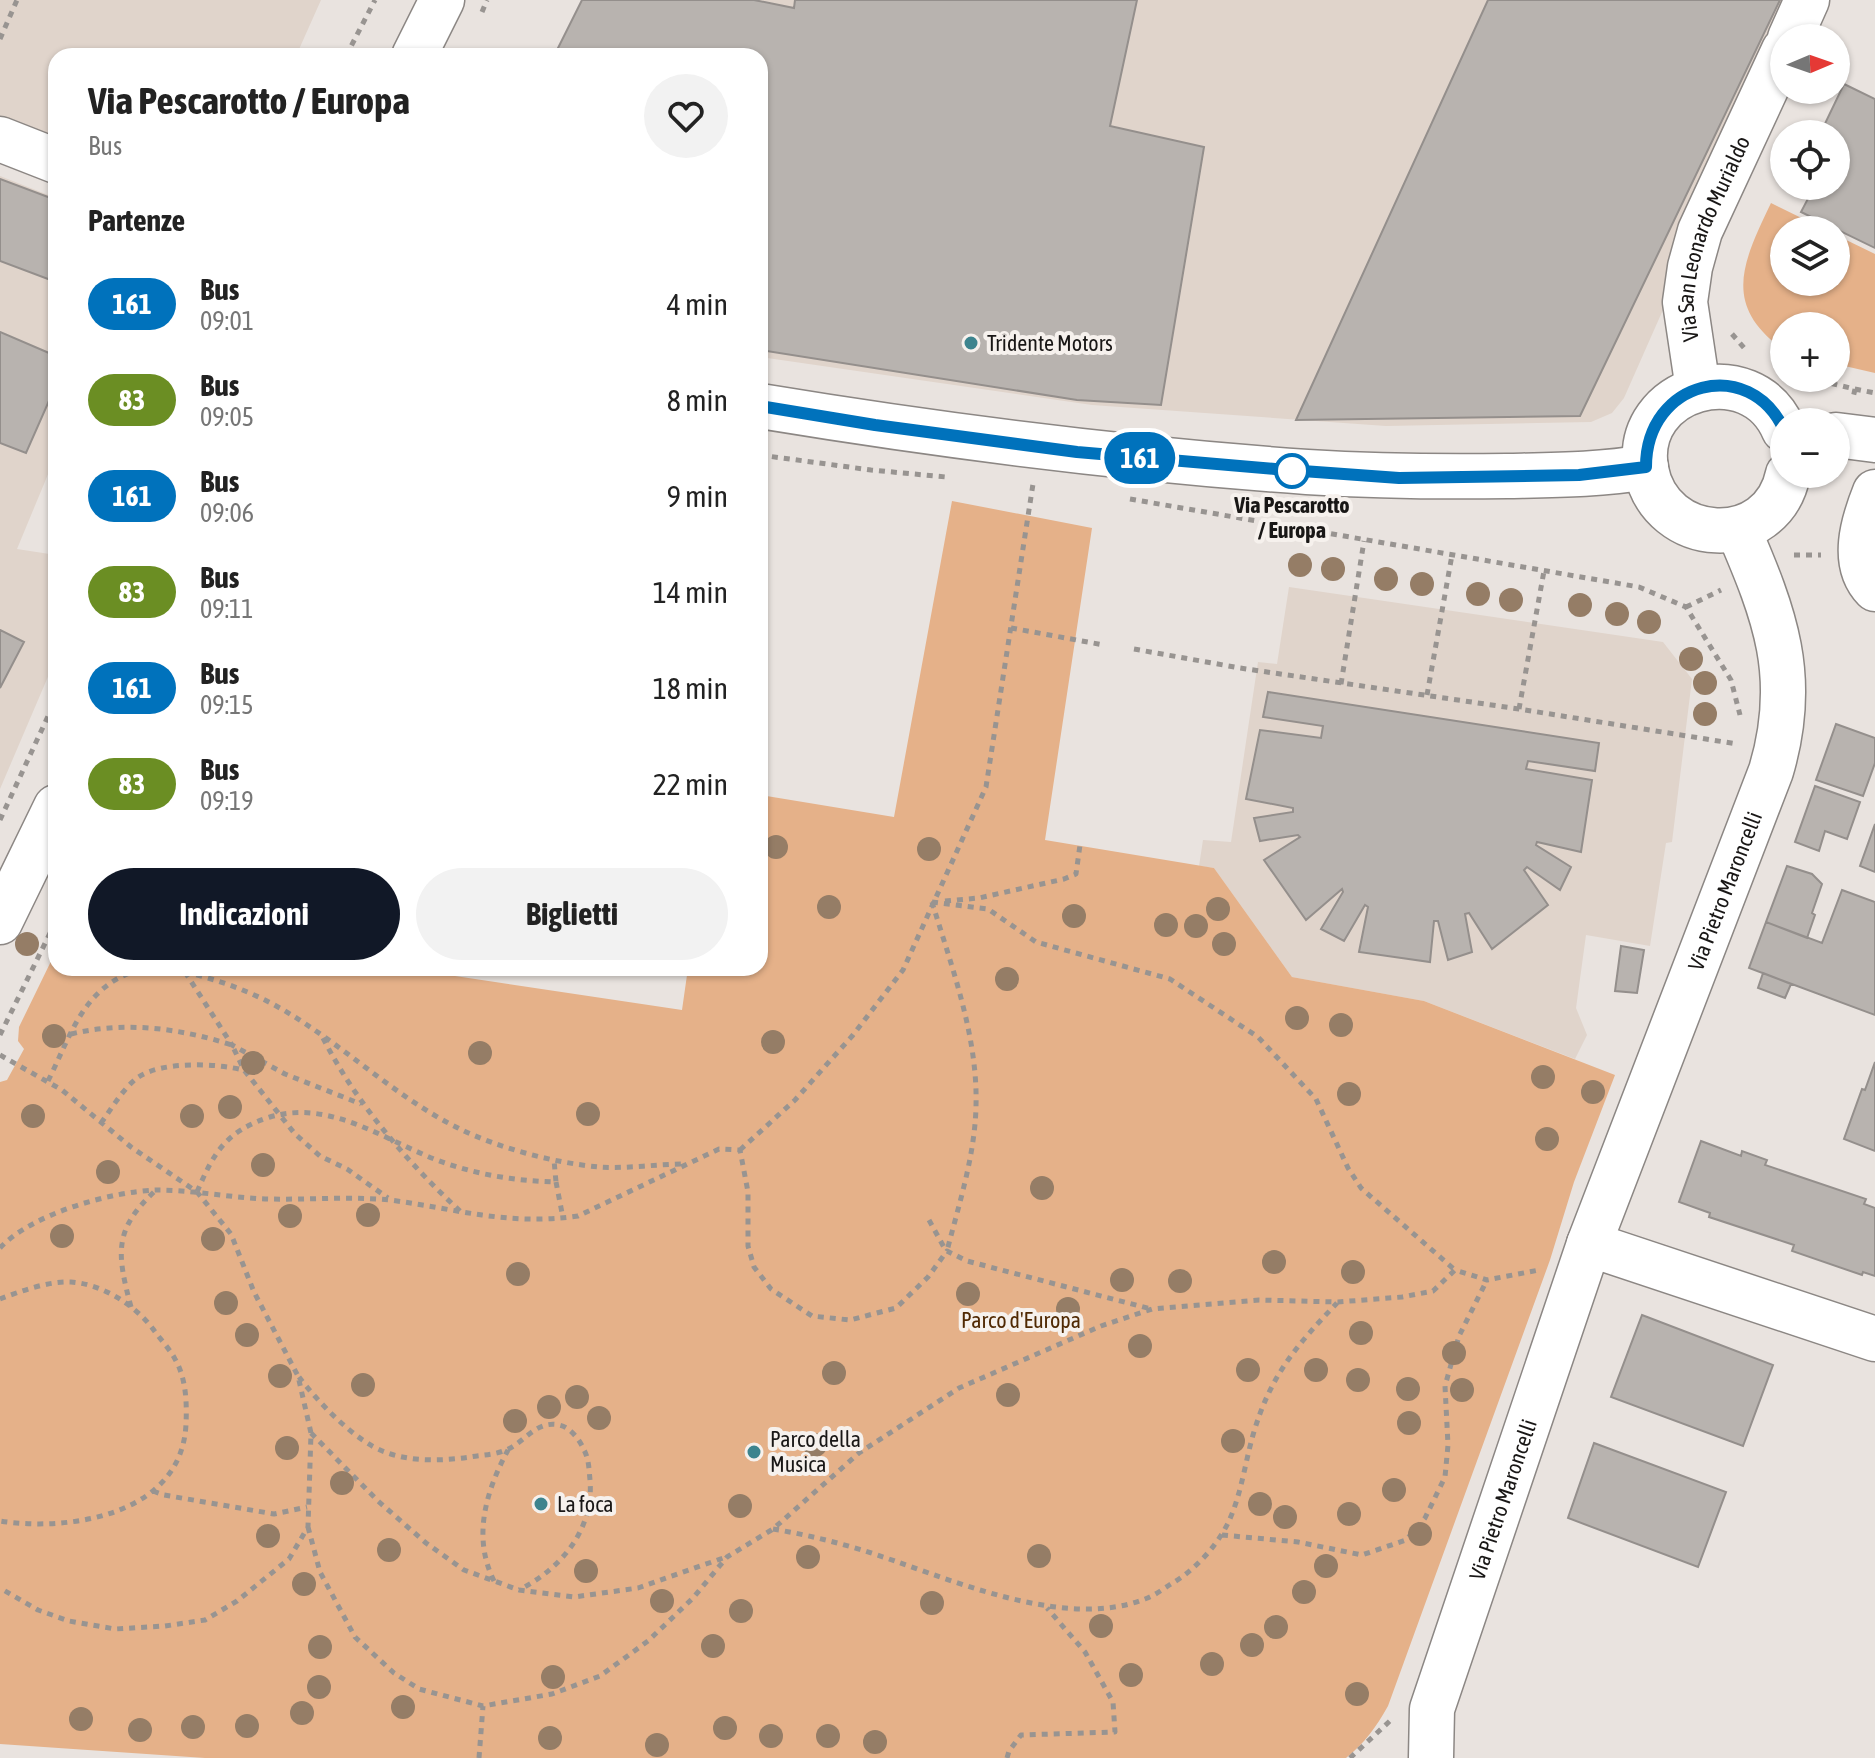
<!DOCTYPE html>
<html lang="it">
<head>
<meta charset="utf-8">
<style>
	:root { --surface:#fff; --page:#f2f2f2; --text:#222; --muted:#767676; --accent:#111827 }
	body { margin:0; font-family:"Asap Condensed",sans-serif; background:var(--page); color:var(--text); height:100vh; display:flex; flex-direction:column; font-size:30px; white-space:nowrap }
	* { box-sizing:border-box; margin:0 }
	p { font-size:26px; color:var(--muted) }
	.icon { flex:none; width:44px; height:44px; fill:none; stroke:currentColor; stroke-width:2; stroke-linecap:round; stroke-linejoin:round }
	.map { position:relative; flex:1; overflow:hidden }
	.panel { position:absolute; left:48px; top:48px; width:720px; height:928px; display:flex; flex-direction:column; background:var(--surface); border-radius:24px; box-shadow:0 2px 6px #0004 }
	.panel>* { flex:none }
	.badge { padding:0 16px; border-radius:26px; font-size:28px; line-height:52px }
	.needle { width:52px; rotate:88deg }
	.controls { position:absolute; left:1770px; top:24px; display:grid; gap:16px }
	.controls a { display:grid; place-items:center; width:80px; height:80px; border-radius:50%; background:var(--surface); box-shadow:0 2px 6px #0004; font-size:40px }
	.map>.badge { position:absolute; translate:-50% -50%; box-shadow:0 0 0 4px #fff }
	h2 { padding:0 40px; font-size:30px; line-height:72px }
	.round { display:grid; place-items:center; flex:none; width:84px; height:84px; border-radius:42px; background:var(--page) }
	.head { display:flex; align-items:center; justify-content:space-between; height:136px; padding:0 40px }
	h1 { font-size:38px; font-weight:700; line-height:60px }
	.primary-button { display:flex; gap:16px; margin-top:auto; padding:16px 40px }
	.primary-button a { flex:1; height:92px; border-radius:48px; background:var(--accent); color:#fff; font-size:32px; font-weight:700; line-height:92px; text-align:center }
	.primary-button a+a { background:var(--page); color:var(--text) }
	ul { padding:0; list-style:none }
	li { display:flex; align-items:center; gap:24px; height:96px; padding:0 40px }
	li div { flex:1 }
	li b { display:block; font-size:30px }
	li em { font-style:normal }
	li .badge { min-width:88px; font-weight:700; text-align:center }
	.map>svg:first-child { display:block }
</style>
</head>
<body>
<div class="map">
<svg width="1875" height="1758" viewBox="0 0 1875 1758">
	<rect width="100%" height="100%" fill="#e9e3df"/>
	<path fill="#e0d4cb" d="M 0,0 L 321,0 L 296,56 L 56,56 L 56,159 L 0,138 Z
		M 583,0 L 1800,0 L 1624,398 L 1612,413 L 1591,422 L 1386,426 L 1092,405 L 760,357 L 760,56 L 559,56 Z
		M 0,176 L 56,198 L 56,455 L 17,549 L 56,555 L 56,658 L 0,789 Z
		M 1289,587 L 1663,642 L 1692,679 L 1672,842 L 1666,843 L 1650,946 L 1586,935 L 1576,1008 L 1587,1035 L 1575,1059 L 1424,1001 L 1292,977 L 1214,868 L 1199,866 L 1203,840 L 1231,842 L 1258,662 L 1277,664 Z"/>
	<path fill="#e5b189" d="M 1771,203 L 1826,230 L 1784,230 L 1784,282 L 1836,282 L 1836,235 L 1875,254 L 1875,373 L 1836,364 L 1836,326 L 1784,326 L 1784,350 C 1721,305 1743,262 1771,203 Z
		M 952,501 L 1092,528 L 1045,840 L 1214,868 L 1292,977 L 1424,1001 L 1615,1075 L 1574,1182 L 1550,1260 L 1388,1706 C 1376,1727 1365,1743 1346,1758 L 205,1758 L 0,1744 L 0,1082 L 7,1080 L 24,1049 L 18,1041 L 19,1027 L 56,951 L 56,968 L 402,968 L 682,1010 L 688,968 L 760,968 L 760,795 L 894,817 Z"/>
	<path fill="#b8b3af" stroke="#948f8c" stroke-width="2" d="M 582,0 L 754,0 L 794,8 L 795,0 L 1137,0 L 1110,126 L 1204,147 L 1161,405 L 1077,400 L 760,350 L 760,56 L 554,56 Z
		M 1488,0 L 1780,0 L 1580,416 L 1296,420 Z
		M 1844,84 L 1875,99 L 1875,248 L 1801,212 L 1812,191 L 1802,186 L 1836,186 L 1836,134 L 1820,134 Z
		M 0,179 L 56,200 L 56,282 L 0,261 Z
		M 0,332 L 56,356 L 56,385 L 26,453 L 0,443 Z
		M 0,630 L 24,642 L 0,688 Z
		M 1268,692 L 1599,743 L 1595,771 L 1528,761 L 1526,769 L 1592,780 L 1581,852 L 1537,842 L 1536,845 L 1571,867 L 1560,890 L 1527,867 L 1524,870 L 1548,905 L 1492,949 L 1469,913 L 1465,914 L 1472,952 L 1448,960 L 1438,921 L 1434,921 L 1430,962 L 1359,952 L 1368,907 L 1365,905 L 1344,941 L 1321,929 L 1343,892 L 1342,889 L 1306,920 L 1264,860 L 1300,837 L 1298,835 L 1260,841 L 1254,818 L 1293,812 L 1293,808 L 1246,799 L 1260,730 L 1321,738 L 1323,726 L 1263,717 Z
		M 1836,724 L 1875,738 L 1875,763 L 1863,796 L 1816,780 Z
		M 1815,786 L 1860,802 L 1847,839 L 1825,831 L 1819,851 L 1795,842 Z
		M 1875,824 L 1875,872 L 1860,866 Z
		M 1787,866 L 1812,874 L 1822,884 L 1812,913 L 1815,915 L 1807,938 L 1766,922 Z
		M 1842,890 L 1875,902 L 1875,1015 L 1749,968 L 1766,922 L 1822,943 Z
		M 1621,946 L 1644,950 L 1637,993 L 1615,991 Z
		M 1763,973 L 1791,984 L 1785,998 L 1758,988 Z
		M 1875,1062 L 1875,1151 L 1844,1139 L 1862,1089 L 1865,1090 Z
		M 1701,1141 L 1741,1156 L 1742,1151 L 1767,1160 L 1765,1165 L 1866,1199 L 1864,1204 L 1875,1208 L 1875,1276 L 1863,1272 L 1862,1275 L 1792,1251 L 1794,1245 L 1709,1217 L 1710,1213 L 1679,1202 Z
		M 1642,1315 L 1773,1365 L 1743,1446 L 1611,1397 Z
		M 1594,1443 L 1726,1492 L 1698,1567 L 1568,1518 Z"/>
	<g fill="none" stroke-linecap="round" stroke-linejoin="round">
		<g stroke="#8c8784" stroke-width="47">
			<g id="minor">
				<path d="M 1790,38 L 1807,0"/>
				<path d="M 414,56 L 442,0"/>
				<path d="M 0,139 L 56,161"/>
				<path id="s1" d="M 1698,389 L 1685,302 L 1690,267 L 1700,231 L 1784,50"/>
				<path d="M 760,406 C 942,436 1124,459 1307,472 C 1374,476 1440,477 1507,476 C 1554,475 1600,475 1646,467"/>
				<path d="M 1784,430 C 1751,353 1632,387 1646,469 C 1660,547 1772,553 1788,474"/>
				<path d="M 1836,435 L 1875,440"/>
				<path d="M 1875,492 C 1863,522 1850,563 1875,589"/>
				<path d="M 0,922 L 56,807"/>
				<path d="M 1589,1244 L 1875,1339"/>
				<path id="s2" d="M 1431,1758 L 1432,1709 L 1589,1244 L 1771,771 C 1799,677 1775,615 1738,529"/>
			</g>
		</g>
		<path stroke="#989491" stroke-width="5" stroke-dasharray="6 6" stroke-linecap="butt" d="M 482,12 L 487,0
			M 0,39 L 17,0
			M 346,56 L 375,0
			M 1732,334 L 1746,350
			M 1808,378 L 1855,389 L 1853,398
			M 1855,389 L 1875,393
			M 760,455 L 871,470 L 946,477
			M 1130,499 L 1639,587 L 1686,607 L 1731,680 L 1740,715
			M 1794,555 L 1821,555
			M 1686,607 L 1721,590
			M 1011,628 L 1104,645
			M 1134,649 L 1240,668 L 1519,709 L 1737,744
			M 1341,684 L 1364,541
			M 1427,695 L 1452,555
			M 1519,709 L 1544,571
			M 0,820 L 56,699
			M 945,901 L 979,898 L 1064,879 L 1076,874 L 1080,845
			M 932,902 L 988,909 L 1036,942 L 1170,979 L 1258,1037 L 1316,1099 L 1348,1168 L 1361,1188 L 1455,1270
			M 932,902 C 952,968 978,1037 976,1106 C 975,1155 959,1204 947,1251
			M 161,968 C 197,973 232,984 265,1000 C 334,1035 389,1094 458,1128 C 498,1148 555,1163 599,1167 C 627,1169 657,1164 685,1164
			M 185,972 L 232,1045 L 285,1074 L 361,1104
			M 71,1034 C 125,1021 179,1028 232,1045 L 244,1070 L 295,1134 L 320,1156 L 347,1169 L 388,1198
			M 0,1035 L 56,921
			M 323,1038 C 356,1103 407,1162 460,1211
			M 0,1055 L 62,1090 L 131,1147 L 197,1192 L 231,1234 L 254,1292 L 298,1376 L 311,1433 L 308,1527 L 289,1559 L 237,1601 L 205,1620 L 165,1626 L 115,1629 L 69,1621 L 38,1610 L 0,1588
			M 48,1081 C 73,1031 85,981 147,968
			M 101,1123 C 112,1108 122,1090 137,1078 C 160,1061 216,1063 243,1070
			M 740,1150 L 795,1100 L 853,1035 L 903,970 L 986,787 L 1033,484
			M 556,1182 L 563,1218
			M 197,1192 C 214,1152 226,1131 270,1117 C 334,1098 390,1145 448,1164 C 484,1176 519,1181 556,1182 L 554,1160
			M 929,1220 L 946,1251
			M 0,1248 C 31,1214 112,1191 158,1190 C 194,1190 231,1198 268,1199 C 308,1200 349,1196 390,1200 C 458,1209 507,1226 578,1216 L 719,1149 L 740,1150 L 748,1192 L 748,1246 L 754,1267 L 771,1289 L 812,1316 L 850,1320 L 896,1308 L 928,1277 L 947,1251 L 967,1261 L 1151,1309
			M 0,1299 C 21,1291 48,1281 71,1282 C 102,1284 135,1305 153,1329 C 160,1339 169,1348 175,1359 C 186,1378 187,1402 186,1424 C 182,1514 72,1532 0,1521
			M 131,1307 C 117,1254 113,1230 155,1191
			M 299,1377 C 317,1401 356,1442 385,1452 C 411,1462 443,1461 470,1457 C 482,1455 494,1455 506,1450 C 524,1443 536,1420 559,1425 C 570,1427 580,1440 584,1450 C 589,1459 589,1470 590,1480 C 594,1529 562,1568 519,1590
			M 311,1433 L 378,1501 L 426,1543 L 464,1570 L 519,1590 L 574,1597 L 638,1588 L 726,1557
			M 153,1491 L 164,1495 L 274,1514 L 307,1507
			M 308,1527 L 320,1572 L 355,1637 L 394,1673 L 419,1689 L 483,1706 L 552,1694 L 600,1676 L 648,1641 L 693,1598 L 727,1557 L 773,1529 L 859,1453 L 959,1388 L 1101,1326 L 1152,1309 L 1259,1300 L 1338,1302 L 1402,1297 L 1433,1291 L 1455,1270 L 1487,1280 L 1539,1270
			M 773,1529 C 803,1534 832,1541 862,1550 C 942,1575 1061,1632 1145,1599 C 1154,1596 1163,1589 1171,1584 C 1195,1570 1216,1547 1228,1523 C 1241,1496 1245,1463 1253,1435 C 1270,1376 1296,1346 1337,1303
			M 1222,1535 L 1298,1542 L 1362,1555 L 1406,1540 L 1425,1518 L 1445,1477 L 1448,1445 L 1445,1386 L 1459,1336 L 1487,1280
			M 494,1581 C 472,1537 486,1491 508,1450
			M 479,1758 L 483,1706
			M 1007,1758 L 1009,1751 L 1021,1735 L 1115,1732 L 1113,1702 L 1085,1652 L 1047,1608
			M 1350,1758 L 1392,1719"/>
		<use href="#minor" stroke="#fff" stroke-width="44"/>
	</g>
	<g fill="#957d66">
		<circle cx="1300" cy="565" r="12"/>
		<circle cx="1333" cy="569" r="12"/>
		<circle cx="1386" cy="579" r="12"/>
		<circle cx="1422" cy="584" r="12"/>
		<circle cx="1478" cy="594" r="12"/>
		<circle cx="1511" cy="600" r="12"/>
		<circle cx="1580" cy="605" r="12"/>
		<circle cx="1617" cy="614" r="12"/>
		<circle cx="1649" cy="622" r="12"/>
		<circle cx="1691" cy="659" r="12"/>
		<circle cx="1705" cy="683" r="12"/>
		<circle cx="1705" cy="714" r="12"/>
		<circle cx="776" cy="847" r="12"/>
		<circle cx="929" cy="849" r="12"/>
		<circle cx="829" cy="907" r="12"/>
		<circle cx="1218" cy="909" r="12"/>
		<circle cx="1074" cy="916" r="12"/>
		<circle cx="1166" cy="925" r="12"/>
		<circle cx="1196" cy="926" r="12"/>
		<circle cx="27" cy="944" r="12"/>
		<circle cx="1224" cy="944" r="12"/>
		<circle cx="1007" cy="979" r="12"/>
		<circle cx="1297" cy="1018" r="12"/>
		<circle cx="1341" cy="1025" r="12"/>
		<circle cx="54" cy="1036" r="12"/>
		<circle cx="773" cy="1042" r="12"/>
		<circle cx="480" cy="1053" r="12"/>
		<circle cx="253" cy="1063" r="12"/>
		<circle cx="1543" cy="1077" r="12"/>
		<circle cx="1593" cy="1092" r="12"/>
		<circle cx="1349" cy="1094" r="12"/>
		<circle cx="230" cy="1107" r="12"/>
		<circle cx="588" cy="1114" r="12"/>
		<circle cx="33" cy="1116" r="12"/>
		<circle cx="192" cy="1116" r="12"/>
		<circle cx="1547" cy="1139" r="12"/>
		<circle cx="263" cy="1165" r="12"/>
		<circle cx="108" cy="1172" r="12"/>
		<circle cx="1042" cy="1188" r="12"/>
		<circle cx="368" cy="1215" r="12"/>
		<circle cx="290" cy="1216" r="12"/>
		<circle cx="62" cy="1236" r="12"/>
		<circle cx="213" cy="1239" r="12"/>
		<circle cx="1274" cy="1262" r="12"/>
		<circle cx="1353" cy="1272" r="12"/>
		<circle cx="518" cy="1274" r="12"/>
		<circle cx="1122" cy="1280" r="12"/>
		<circle cx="1180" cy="1281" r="12"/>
		<circle cx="968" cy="1294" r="12"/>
		<circle cx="226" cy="1303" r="12"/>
		<circle cx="1068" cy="1309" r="12"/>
		<circle cx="1361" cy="1333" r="12"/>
		<circle cx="247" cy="1335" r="12"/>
		<circle cx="1140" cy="1346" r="12"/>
		<circle cx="1454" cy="1353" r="12"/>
		<circle cx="1248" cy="1370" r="12"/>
		<circle cx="1316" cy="1370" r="12"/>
		<circle cx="834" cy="1373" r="12"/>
		<circle cx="280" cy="1376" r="12"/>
		<circle cx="1358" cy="1380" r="12"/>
		<circle cx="363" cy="1385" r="12"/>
		<circle cx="1408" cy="1389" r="12"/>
		<circle cx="1462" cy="1390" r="12"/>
		<circle cx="1008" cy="1395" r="12"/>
		<circle cx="577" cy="1397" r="12"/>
		<circle cx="549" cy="1407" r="12"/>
		<circle cx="599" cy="1418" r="12"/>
		<circle cx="515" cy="1421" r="12"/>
		<circle cx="1409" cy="1423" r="12"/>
		<circle cx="1233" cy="1441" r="12"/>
		<circle cx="815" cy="1445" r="12"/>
		<circle cx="287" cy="1448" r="12"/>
		<circle cx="342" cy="1483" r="12"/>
		<circle cx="1394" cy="1490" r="12"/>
		<circle cx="1260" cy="1504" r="12"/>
		<circle cx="740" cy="1506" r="12"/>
		<circle cx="1349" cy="1514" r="12"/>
		<circle cx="1285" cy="1517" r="12"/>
		<circle cx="1420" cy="1534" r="12"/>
		<circle cx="268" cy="1536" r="12"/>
		<circle cx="389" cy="1550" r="12"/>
		<circle cx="1039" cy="1556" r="12"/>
		<circle cx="808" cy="1557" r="12"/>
		<circle cx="1326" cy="1566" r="12"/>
		<circle cx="586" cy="1571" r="12"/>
		<circle cx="304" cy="1584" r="12"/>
		<circle cx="1304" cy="1592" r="12"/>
		<circle cx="662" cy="1601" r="12"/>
		<circle cx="932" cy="1603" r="12"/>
		<circle cx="741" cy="1611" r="12"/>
		<circle cx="1101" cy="1626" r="12"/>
		<circle cx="1276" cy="1627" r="12"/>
		<circle cx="1252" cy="1645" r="12"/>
		<circle cx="713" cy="1646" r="12"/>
		<circle cx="320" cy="1647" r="12"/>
		<circle cx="1212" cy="1664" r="12"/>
		<circle cx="1131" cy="1675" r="12"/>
		<circle cx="553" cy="1677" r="12"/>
		<circle cx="319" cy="1687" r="12"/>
		<circle cx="1357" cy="1694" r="12"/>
		<circle cx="403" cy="1707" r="12"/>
		<circle cx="302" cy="1713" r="12"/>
		<circle cx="81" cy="1719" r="12"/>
		<circle cx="247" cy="1726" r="12"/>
		<circle cx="193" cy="1727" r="12"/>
		<circle cx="725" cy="1728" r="12"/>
		<circle cx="140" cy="1730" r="12"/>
		<circle cx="771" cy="1736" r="12"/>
		<circle cx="828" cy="1736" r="12"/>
		<circle cx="550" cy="1738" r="12"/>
		<circle cx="875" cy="1742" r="12"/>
		<circle cx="657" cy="1745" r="12"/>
	</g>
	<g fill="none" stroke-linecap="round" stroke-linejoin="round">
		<g stroke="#fff" stroke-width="18">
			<path id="line" d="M 760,406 L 875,425 L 1077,452 L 1275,469 L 1399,478 L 1579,475 L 1646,467 C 1646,380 1750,355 1784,430"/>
		</g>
		<use href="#line" stroke="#0072bc" stroke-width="12"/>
	</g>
	<g fill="#3d848e" stroke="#f6f1ed" stroke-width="3">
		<circle cx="971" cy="343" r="8"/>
		<circle cx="754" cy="1452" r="8"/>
		<circle cx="541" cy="1504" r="8"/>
	</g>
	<circle fill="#fff" stroke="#0072bc" stroke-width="4" cx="1292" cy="471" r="16"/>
	<g text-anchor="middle" stroke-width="8" stroke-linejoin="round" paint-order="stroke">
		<g font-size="22" fill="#191716" stroke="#f6f1ed">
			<text dy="8" stroke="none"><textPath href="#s1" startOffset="156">Via San Leonardo Murialdo</textPath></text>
			<text dy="8" stroke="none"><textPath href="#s2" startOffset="918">Via Pietro Maroncelli</textPath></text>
			<text dy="8" stroke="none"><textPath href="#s2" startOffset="270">Via Pietro Maroncelli</textPath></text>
		</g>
		<g font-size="22" fill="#191716" stroke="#f6f1ed" text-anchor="start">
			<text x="987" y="351">Tridente Motors</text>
			<text x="770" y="1447">Parco della<tspan x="770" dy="25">Musica</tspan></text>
			<text x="557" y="1512">La foca</text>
		</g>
		<g font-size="22" font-weight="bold" fill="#191716" stroke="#f6f1ed">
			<text x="1292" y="513">Via Pescarotto<tspan x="1292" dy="25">/ Europa</tspan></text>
		</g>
		<g font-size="22" fill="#502903" stroke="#f6f1ed">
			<text x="1021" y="1328">Parco d'Europa</text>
		</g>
	</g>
</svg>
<div class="controls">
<a><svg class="needle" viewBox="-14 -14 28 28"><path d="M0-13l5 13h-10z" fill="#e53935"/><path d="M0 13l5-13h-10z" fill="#767676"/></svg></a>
<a><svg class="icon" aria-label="locate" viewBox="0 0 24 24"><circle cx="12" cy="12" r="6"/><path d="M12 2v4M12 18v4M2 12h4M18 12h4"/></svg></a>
<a><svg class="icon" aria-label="layers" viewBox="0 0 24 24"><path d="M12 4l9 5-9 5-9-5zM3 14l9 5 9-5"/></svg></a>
<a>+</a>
<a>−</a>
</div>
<b class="badge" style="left:1140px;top:458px;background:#0072bc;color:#fff">161</b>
<section class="panel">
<div class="head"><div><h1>Via Pescarotto / Europa</h1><p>Bus</p></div><a class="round"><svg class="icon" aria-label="heart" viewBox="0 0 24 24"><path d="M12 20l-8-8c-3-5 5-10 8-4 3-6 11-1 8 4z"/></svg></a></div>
<h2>Partenze</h2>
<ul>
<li><span class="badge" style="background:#0072bc;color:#fff">161</span><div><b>Bus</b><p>09:01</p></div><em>4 min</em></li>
<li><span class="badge" style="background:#6b8e23;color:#fff">83</span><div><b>Bus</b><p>09:05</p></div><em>8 min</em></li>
<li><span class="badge" style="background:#0072bc;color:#fff">161</span><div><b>Bus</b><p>09:06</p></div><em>9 min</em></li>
<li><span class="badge" style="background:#6b8e23;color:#fff">83</span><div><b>Bus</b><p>09:11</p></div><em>14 min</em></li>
<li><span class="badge" style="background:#0072bc;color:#fff">161</span><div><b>Bus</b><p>09:15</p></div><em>18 min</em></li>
<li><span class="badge" style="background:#6b8e23;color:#fff">83</span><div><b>Bus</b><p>09:19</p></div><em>22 min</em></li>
</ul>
<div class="primary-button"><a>Indicazioni</a><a>Biglietti</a></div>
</section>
</div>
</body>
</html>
